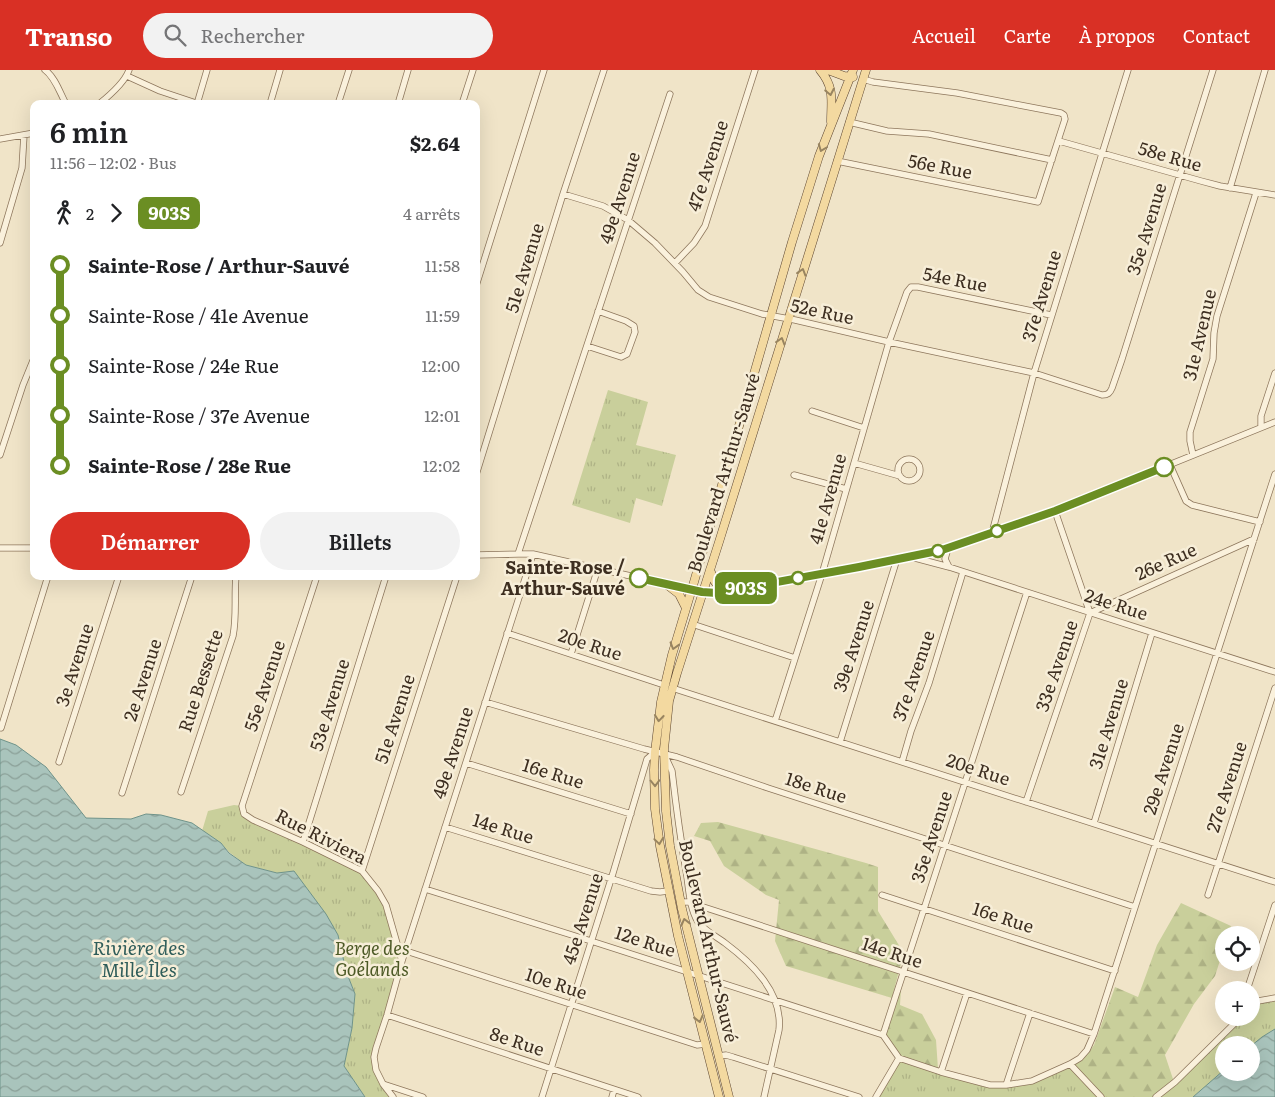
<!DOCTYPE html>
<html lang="fr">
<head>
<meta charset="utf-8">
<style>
	:root { --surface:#fff; --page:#f2f2f2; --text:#202124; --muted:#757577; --accent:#d93025 }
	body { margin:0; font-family:Literata,serif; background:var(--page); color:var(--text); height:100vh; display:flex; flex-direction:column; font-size:19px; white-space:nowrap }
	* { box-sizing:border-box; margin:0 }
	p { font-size:16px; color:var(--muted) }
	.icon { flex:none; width:28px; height:28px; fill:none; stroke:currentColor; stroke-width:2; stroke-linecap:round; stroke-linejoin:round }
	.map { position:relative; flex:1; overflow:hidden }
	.sheet { position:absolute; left:30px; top:30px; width:450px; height:480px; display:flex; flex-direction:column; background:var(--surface); border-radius:10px; box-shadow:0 5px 20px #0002 }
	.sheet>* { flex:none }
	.badge { padding:0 10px; border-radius:8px; font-size:18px; line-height:32px }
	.fabs { position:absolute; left:1215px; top:856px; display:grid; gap:10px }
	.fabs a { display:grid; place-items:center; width:45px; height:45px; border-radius:50%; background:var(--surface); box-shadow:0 5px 20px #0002; font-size:25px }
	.map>.badge { position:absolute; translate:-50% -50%; box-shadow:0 0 0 2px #fff }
	.legs { display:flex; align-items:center; gap:8px; height:55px; padding:0 20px; font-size:16px }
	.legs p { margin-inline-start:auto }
	.headline { display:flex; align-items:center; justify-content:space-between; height:85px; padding:0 20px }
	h1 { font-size:28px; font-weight:600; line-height:38px }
	.button { display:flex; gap:10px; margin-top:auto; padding:10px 20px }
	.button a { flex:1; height:58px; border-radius:30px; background:var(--accent); color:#fff; font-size:20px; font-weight:600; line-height:58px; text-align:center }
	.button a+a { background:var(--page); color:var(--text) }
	ul { padding:0 20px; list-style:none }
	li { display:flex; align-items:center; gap:18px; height:50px; font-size:19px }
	li i { display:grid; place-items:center; width:8px; height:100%; margin:0 6px; background:currentColor }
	li i::after { content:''; width:12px; height:12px; margin:-6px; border:4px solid; border-radius:50%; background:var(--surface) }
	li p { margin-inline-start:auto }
	li:first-child i { background:linear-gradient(#0000 50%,currentColor 0) }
	li:last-child i { background:linear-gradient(currentColor 50%,#0000 0) }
	header { display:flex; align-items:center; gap:30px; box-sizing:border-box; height:70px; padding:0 25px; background:var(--accent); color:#fff }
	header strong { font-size:24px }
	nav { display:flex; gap:28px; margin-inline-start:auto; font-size:18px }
	.search { width:350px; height:45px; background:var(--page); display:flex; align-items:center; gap:12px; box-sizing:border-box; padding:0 18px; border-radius:28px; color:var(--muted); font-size:19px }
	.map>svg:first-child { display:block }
</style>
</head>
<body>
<header>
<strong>Transo</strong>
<div class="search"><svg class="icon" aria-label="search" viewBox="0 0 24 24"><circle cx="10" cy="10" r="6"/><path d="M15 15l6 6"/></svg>Rechercher</div>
<nav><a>Accueil</a><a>Carte</a><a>À propos</a><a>Contact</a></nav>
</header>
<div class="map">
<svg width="1275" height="1027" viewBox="0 0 1275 1027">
	<defs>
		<pattern id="forest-firs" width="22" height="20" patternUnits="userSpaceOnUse" patternTransform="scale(1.25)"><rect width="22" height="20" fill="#c9cf9b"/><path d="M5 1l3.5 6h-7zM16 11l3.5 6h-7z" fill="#aeb285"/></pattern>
		<pattern id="park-tufts" width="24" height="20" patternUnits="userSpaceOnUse" patternTransform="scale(1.25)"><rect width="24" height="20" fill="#c9cf9b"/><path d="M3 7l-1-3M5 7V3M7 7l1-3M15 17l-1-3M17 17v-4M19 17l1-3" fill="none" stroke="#aeb285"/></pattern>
		<pattern id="water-waves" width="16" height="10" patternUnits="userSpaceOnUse" patternTransform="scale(1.25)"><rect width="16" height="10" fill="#a9c4bc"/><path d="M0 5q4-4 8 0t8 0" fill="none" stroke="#8ba098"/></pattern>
	</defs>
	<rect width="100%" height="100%" fill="#f0e4c8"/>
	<path fill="url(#forest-firs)" d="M 718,752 L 866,793 L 878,797 L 878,841 L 900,877 L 901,893 L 892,928 L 786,896 L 775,871 L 779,830 L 766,825 L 724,796 L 710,771 L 694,766 L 701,753 Z
		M 1181,833 L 1231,856 L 1228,865 L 1224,865 L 1224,878 L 1215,906 L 1194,934 L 1165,985 L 1174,1012 L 1251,948 L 1275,959 L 1262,967 L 1251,976 L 1251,975 L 1224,975 L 1224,1000 L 1193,1027 L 975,1027 L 911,1020 L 885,965 L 902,904 L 900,935 L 922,944 L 936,970 L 938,999 L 997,1021 L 1074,994 L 1087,985 L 1094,975 L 1115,917 L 1138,927 L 1157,875 Z"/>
	<path fill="url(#park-tufts)" d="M 608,320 L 648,332 L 636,375 L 676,385 L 662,436 L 636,428 L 630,453 L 572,435 Z
		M 234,735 L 242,736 L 244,744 L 362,801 L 386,835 L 402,891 L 387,945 L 373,976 L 373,990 L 392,1027 L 365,1027 L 344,996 L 352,958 L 355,924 L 346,901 L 338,865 L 277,803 L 246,795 L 229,782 L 221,773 L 202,761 L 208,741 Z
		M 1275,928 L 1275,959 L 1262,967 L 1251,976 L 1251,975 L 1224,975 L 1224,1000 L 1193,1027 L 1156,1027 L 1240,948 L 1251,948 L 1251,936 L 1258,931 Z
		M 899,988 L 990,1015 L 1032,1011 L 1070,994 L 1101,1027 L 876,1027 Z"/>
	<path fill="url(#water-waves)" stroke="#6f938a" d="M 0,669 L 16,675 L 46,697 L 86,748 L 131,749 L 146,744 L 161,745 L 192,753 L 221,773 L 229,783 L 246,795 L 277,803 L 294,801 L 326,844 L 338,865 L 346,901 L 355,924 L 352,958 L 344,996 L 365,1027 L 0,1027 Z
		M 1275,959 L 1275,1027 L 1193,1027 L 1224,1000 L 1224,1002 L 1251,1002 L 1251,976 L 1262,967 Z"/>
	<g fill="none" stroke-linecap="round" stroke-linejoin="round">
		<g stroke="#8d765c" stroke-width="7">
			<path id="minor" d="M 45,0 C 55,7 60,23 66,34
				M 127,6 L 160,21 L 199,34
				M 99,34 C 109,26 125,12 129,0
				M 197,34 L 207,0
				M 270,34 L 280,0
				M 338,34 L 349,0
				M 398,34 L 408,0
				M 462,34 L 473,0
				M 849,52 L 887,61 L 929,64 L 1052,90
				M 0,69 L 34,63
				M 1059,71 L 1201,111 L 1220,116 L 1275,125
				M 837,91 L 1038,132 L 1065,49 L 1064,45 L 1061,43 L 957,23 L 873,12 L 863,9
				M 1230,118 L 1265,0
				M 563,124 L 603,136 L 628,150 L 655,173 L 683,202 L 698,220 L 709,227 L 762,244 L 795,250 L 889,272 L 1034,303 L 1102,325 C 1108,325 1110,323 1112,318 L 1122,289 L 1213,0
				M 0,173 L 22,98 L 24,65
				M 675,193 L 694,173 L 705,156 L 755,0
				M 476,216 L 544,0
				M 587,276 L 621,287 L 627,284 L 635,262 L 634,256 L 626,251 L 598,241
				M 812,341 L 864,358
				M 1261,357 L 1261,346 L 1275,303
				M 0,385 L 23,315 L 34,288
				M 1193,385 L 1190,371 L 1190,362 L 1213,289 L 1214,263 L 1217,246 L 1256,123
				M898 400a11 11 0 1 1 22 0a11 11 0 1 1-22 0Z
				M 854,393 L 900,406
				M 1170,395 L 1186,431 L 1192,435 L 1260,452
				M 476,405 L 563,124 L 604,0
				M 794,405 L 846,419
				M 992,463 L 1034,303 L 1128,0
				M 0,478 L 34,478
				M 948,478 L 945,489 L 949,497
				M 518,484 L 670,24
				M 476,485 L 518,484 L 533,484 L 702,522 L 717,523 L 729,521 L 859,497 L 942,480 L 1055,441 L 1275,352
				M 915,488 L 949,497 L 1275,602
				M 317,506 L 242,736 L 244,744 L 253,750 L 303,772 L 362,801 L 378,821 L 386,835 L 402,891 L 387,945 L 376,978 L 374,987 L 376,1000 L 383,1014 L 393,1027
				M 1090,543 L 1254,469
				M 692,554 L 795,588
				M 507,563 L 664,615
				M 571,584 L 598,498
				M 672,618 L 1275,812
				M 485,632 L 644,679 L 677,687 L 768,718 L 1135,837
				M 775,651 L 822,504 L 889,272 L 907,222 L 911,217 L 918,217 L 1051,245
				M 1,658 L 48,506
				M 840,672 L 897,489
				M 665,686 L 672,701 C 676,736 681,772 687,807 C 689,821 690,839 698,852 C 704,860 717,867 725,873 C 753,894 783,923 779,960 L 764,1027
				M 59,692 L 119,506
				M 902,692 L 911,661 L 929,613 L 963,502
				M 466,693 L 631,744
				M 181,722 L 233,566 C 237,546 234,526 236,506
				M 122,723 L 192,506
				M 1026,732 L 1090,543 L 1055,441
				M 1094,753 L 1152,563
				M 445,757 L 651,821 L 660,822 L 668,821
				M 303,772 L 386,506
				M 362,801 L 457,506
				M 425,819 L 591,871 L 883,965
				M 882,825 L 1115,901
				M 1208,825 L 1275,618
				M 680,832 L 688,832 L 1094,964
				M 403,880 L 697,975 L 706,974
				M 402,891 L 533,484
				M 1247,920 L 1275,835
				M 1251,936 L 1258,931 L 1275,928
				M 387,945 L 638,1027
				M 883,965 L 1027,522
				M 883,965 L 899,988
				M 718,986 L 726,985 L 733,987 L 859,1027
				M 899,988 L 941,1002 L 990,1015 L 1006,1015 L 1032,1011 L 1070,994 L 1080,988 L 1087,980 L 1094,964 L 1275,404
				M 1070,994 L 1101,1027
				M 941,1002 L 967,923
				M 383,1014 L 423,1027
				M 1006,1015 L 1030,943
				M 542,1027 L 613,803 L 647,689 L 655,682
				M 612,1027 L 614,1020
				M 876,1027 L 899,988
				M 1156,1027 L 1175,1012 L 1240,948"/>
		</g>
		<g stroke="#5b4430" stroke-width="9">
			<path id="major" d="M 820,0 C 835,18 831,30 831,52
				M 828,0 L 844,6 L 853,7
				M 710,500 L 715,512 L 727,522
				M 666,514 L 679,524 L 686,538
				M 719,1027 L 678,866 L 660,776 L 655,739 L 654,700 L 655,682 L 661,632 L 672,585 L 694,512 L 792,172 L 819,86 L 853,0
				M 729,1027 L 682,839 L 670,776 L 666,741 L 664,679 L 669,631 L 677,603 L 719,472 L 866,0"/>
		</g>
		<use href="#minor" stroke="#faf1dc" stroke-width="5.5"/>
		<use href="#major" stroke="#f3d9a0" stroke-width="8"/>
	</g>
	<defs><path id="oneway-chevron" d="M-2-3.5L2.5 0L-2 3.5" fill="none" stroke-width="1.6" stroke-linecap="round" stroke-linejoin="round" transform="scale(1.25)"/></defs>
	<g stroke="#988460">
		<use href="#oneway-chevron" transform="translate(830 22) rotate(79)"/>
		<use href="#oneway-chevron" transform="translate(822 78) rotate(111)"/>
		<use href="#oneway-chevron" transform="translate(802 202) rotate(-73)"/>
		<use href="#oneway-chevron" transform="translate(781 271) rotate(-73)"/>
		<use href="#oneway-chevron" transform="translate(674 576) rotate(107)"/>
		<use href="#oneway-chevron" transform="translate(659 648) rotate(96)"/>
		<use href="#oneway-chevron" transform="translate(655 713) rotate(89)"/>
		<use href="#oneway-chevron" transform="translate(659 771) rotate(82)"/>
		<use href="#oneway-chevron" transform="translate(685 852) rotate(-104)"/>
		<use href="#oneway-chevron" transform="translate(699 949) rotate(76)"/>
	</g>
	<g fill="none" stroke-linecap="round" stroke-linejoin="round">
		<g stroke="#fff" stroke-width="11">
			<path id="line-1" d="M 639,508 L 702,522 L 717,523 L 859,497 L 942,480 L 1055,441 L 1164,397"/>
		</g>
		<use href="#line-1" stroke="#6b8e23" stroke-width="8"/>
	</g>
	<g fill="#fff" stroke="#6b8e23" stroke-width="2.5">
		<circle cx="1164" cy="397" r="9"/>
		<circle cx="997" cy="461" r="6"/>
		<circle cx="938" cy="481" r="6"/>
		<circle cx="639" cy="508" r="9"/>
		<circle cx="798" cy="508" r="6"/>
	</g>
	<g text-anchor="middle" stroke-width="5" stroke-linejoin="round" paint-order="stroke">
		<g font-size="18" fill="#3d2e20" stroke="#f7eed8">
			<text transform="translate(1170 87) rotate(16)" y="6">58e Rue</text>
			<text transform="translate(708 96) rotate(-72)" y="6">47e Avenue</text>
			<text transform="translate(940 97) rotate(11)" y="6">56e Rue</text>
			<text transform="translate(620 128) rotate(-72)" y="6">49e Avenue</text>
			<text transform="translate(1147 159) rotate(-73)" y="6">35e Avenue</text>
			<text transform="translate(525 198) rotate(-73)" y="6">51e Avenue</text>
			<text transform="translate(955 210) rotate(11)" y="6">54e Rue</text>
			<text transform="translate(1042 226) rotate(-73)" y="6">37e Avenue</text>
			<text transform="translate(822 242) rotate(12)" y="6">52e Rue</text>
			<text transform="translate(1200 265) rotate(-77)" y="6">31e Avenue</text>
			<text transform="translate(724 403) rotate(-73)" y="6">Boulevard Arthur-Sauvé</text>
			<text transform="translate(828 429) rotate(-74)" y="6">41e Avenue</text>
			<text transform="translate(1166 492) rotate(-24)" y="6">26e Rue</text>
			<text transform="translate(1116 535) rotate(18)" y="6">24e Rue</text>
			<text transform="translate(590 575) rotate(18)" y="6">20e Rue</text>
			<text transform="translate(854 576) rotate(-72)" y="6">39e Avenue</text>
			<text transform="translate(75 595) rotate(-72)" y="6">3e Avenue</text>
			<text transform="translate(1057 596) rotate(-71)" y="6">33e Avenue</text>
			<text transform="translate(914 606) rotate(-71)" y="6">37e Avenue</text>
			<text transform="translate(143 610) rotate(-72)" y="6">2e Avenue</text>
			<text transform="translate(201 611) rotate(-72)" y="6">Rue Bessette</text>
			<text transform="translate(265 616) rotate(-72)" y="6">55e Avenue</text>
			<text transform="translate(330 635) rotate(-73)" y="6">53e Avenue</text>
			<text transform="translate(395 649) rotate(-72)" y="6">51e Avenue</text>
			<text transform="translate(1109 654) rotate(-73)" y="6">31e Avenue</text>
			<text transform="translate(453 683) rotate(-72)" y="6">49e Avenue</text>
			<text transform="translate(1164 699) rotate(-72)" y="6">29e Avenue</text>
			<text transform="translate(978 700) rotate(18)" y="6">20e Rue</text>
			<text transform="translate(553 704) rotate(17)" y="6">16e Rue</text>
			<text transform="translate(1227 717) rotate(-72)" y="6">27e Avenue</text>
			<text transform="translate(816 718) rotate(18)" y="6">18e Rue</text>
			<text transform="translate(503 759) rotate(17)" y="6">14e Rue</text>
			<text transform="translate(321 767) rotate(27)" y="6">Rue Riviera</text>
			<text transform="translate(932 767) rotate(-72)" y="6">35e Avenue</text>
			<text transform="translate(1003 848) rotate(18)" y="6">16e Rue</text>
			<text transform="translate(583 849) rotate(-72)" y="6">45e Avenue</text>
			<text transform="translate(708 871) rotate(77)" y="6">Boulevard Arthur-Sauvé</text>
			<text transform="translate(645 872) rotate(18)" y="6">12e Rue</text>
			<text transform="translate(892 883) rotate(18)" y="6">14e Rue</text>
			<text transform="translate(556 914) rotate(18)" y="6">10e Rue</text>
			<text transform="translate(517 972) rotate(18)" y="6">8e Rue</text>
		</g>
		<g font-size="18" font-weight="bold" fill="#3d2e20" stroke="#f7eed8" text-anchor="end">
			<text x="625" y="504">Sainte-Rose /<tspan x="625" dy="21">Arthur-Sauvé</tspan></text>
		</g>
		<g font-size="18" font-style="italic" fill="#4d5a26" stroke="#f7eed8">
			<text x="372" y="885">Berge des<tspan x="372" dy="21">Goélands</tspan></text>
		</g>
		<g font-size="19" font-style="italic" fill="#2f5d5a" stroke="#f7eed8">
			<text x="139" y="885">Rivière des<tspan x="139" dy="22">Mille Îles</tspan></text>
		</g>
	</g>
</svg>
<div class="fabs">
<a><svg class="icon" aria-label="locate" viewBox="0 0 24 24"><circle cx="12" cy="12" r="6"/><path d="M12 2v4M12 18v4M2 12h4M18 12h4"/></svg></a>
<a>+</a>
<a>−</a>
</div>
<b class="badge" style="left:746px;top:518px;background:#6b8e23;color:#fff">903S</b>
<section class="sheet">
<div class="headline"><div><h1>6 min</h1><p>11:56 – 12:02 · Bus</p></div><b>$2.64</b></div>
<div class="legs"><svg class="icon" aria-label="walk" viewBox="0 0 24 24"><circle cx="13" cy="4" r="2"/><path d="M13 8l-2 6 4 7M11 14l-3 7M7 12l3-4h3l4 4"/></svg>2<svg class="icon" aria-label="forward" viewBox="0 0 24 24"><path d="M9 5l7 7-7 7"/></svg><b class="badge" style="background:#6b8e23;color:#fff">903S</b><p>4 arrêts</p></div>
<ul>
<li><i style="color:#6b8e23"></i><b>Sainte-Rose / Arthur-Sauvé</b><p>11:58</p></li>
<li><i style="color:#6b8e23"></i><span>Sainte-Rose / 41e Avenue</span><p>11:59</p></li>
<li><i style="color:#6b8e23"></i><span>Sainte-Rose / 24e Rue</span><p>12:00</p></li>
<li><i style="color:#6b8e23"></i><span>Sainte-Rose / 37e Avenue</span><p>12:01</p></li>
<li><i style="color:#6b8e23"></i><b>Sainte-Rose / 28e Rue</b><p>12:02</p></li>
</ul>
<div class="button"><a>Démarrer</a><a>Billets</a></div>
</section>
</div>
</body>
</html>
